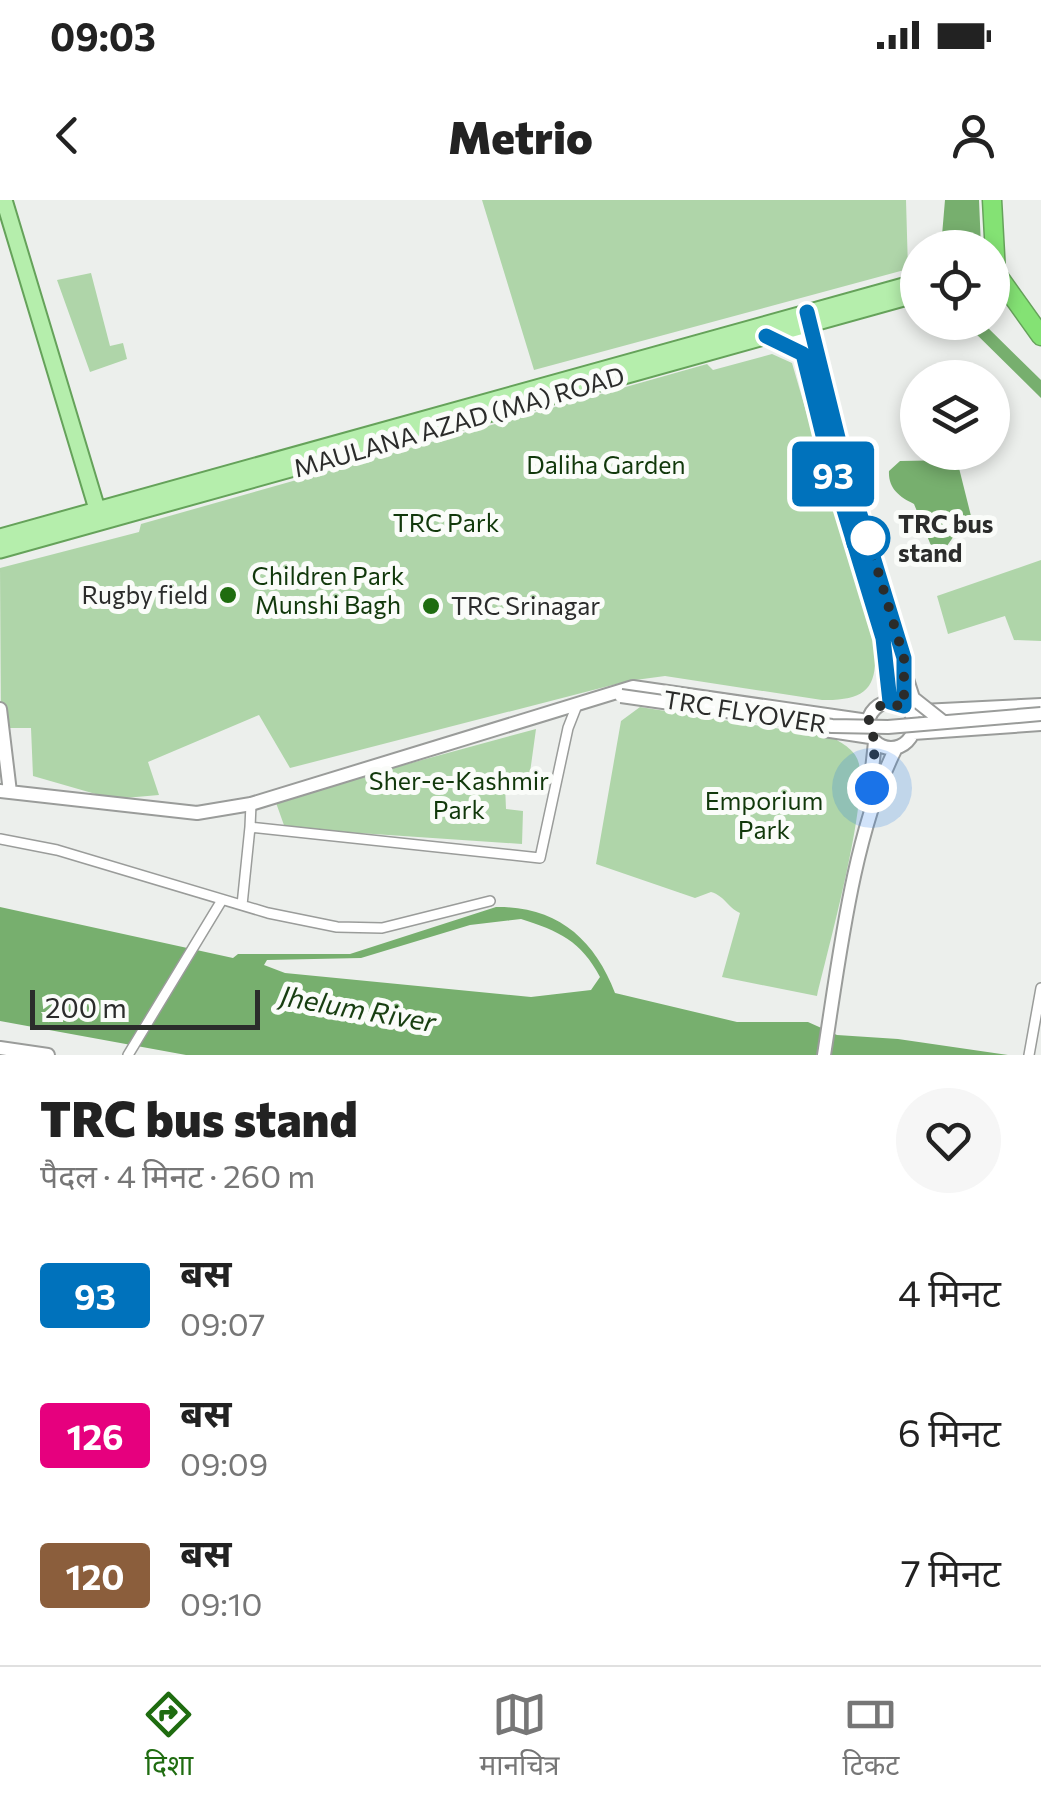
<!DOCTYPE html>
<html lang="hi">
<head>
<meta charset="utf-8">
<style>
	:root { --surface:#fff; --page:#f6f6f6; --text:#222; --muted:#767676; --line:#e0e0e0; --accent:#1f6c10 }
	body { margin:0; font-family:Commissioner,"Noto Sans Devanagari",sans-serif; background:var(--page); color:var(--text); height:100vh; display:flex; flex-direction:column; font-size:38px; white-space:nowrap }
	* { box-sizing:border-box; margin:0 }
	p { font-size:32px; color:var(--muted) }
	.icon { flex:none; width:55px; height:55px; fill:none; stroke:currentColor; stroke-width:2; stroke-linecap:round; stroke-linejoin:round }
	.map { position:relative; height:855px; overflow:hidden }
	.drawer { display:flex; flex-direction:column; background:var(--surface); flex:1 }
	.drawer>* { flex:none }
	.badge { padding:0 20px; border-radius:8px; font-size:35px; line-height:65px }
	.tools { position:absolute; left:900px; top:30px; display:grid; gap:20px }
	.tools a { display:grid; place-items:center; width:110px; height:110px; border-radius:50%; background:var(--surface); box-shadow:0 5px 15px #0003; font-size:50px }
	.scale { position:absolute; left:30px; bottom:25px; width:230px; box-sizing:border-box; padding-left:10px; border:5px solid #2b2c2b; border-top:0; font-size:28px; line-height:35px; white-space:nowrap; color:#2b2c2b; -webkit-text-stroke:8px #fafcf9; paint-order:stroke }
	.you { position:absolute; width:50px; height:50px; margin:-25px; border:8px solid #fff; border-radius:50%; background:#1a73e8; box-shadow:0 0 0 15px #1a73e833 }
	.map>.badge { position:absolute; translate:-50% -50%; box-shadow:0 0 0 5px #fff }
	.round { display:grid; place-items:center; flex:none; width:105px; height:105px; border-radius:52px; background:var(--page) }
	.headline { display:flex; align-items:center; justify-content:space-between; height:170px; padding:0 40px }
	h1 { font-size:48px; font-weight:800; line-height:75px }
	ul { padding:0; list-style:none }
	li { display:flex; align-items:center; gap:30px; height:140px; padding:0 40px }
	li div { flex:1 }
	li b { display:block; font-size:38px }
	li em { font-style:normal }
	li .badge { min-width:110px; font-weight:700; text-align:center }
	.status { display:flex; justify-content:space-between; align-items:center; height:70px; padding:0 50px; background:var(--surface); direction:ltr }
	.status svg { height:28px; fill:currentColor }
	header { display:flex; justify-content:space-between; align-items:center; height:130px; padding:0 40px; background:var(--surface); font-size:45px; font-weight:800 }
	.dock { display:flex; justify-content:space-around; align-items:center; height:140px; border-top:2px solid var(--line); background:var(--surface); font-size:28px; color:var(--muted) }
	.dock a { display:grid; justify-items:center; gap:5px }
	.dock .selected { color:var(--accent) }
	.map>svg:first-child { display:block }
</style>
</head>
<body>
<div class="status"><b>09:03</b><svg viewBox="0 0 49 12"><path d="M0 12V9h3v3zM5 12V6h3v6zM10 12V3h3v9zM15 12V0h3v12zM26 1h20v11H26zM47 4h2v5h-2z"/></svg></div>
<header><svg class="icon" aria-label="back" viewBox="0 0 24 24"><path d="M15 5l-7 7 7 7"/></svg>Metrio<svg class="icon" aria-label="person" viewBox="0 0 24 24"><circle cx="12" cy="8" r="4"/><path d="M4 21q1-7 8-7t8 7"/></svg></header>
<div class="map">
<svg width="1041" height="855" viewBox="0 0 1041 855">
	<rect width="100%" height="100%" fill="#ecefec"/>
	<path fill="#afd5a9" d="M 482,0 L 906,0 L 908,69 L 534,170 Z
		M 91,73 L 110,146 L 123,143 L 127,159 L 90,172 L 57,80 Z
		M 772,154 L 792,163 L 874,445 C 879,488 866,501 822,500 L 665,476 L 628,481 L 290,568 L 259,515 L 148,562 L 159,595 L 113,599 L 33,576 L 31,528 L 1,528 L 0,368 L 139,332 L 141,324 L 707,164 L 713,170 Z
		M 1041,360 L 1041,441 L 1014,440 L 1005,416 L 948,434 L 937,396 Z
		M 640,507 L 832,537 C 843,544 856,550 859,564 C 868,604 828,749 817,796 L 722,777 L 740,713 C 727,707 725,696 711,692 L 695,698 L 596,664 L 621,521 Z
		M 536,529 L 528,587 L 505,585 L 506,609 L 523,611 L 522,644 L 285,628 L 275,600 Z"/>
	<path fill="#77af6e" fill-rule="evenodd" d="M 945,0 L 979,0 L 981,47 L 941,47 Z
		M 965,123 L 983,123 L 1041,180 L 1041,198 Z
		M 957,260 L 976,336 L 968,330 L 956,333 L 942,353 L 926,357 L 932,348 L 914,304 C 899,297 888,288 889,271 L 900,261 Z
		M 0,707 L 233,758 L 238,754 L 350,754 L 496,707 C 556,706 594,738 615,793 L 737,822 L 808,822 L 837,835 L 898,839 L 1008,855 L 186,855 L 0,821 ZM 521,719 C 559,731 581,741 600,777 L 591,790 L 531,797 L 285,773 L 264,765 L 267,760 L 361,758 L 470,725 Z"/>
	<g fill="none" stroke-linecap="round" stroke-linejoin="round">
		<g stroke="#9a9c9a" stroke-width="12">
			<path id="street" d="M 251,604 L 250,627 L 540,658 L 568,528 L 577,505
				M 0,639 L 57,650 L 268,713 L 337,727 L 382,728 L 490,701
				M 242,705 L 250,627
				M 128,855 L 222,700
				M 1029,855 L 1041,788"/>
		</g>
		<g stroke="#9a9c9a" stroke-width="16">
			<path id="secondary" d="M 808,114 L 856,298
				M 793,123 L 883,438 L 890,502
				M868 525a23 23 0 1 1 46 0a23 23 0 1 1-46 0Z
				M 905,506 L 907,481
				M 0,509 L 10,592
				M 922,511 L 1041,505
				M 824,530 L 870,537
				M 913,533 L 1041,524
				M 0,591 L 197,613 L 251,604 L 633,487 L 868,521
				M 868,606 L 875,542
				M 0,848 L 48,855
				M 824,855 C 839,760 853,633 896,548"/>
		</g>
		<g stroke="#65a25a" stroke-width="19">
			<path id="primary" d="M 4,0 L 100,319
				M 766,136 L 803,153
				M 0,337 L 918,82
				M 0,350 L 918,94"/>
		</g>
		<g stroke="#65a25a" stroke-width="21">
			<path id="highway" d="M 992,0 L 996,73 L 1041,136"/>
		</g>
		<use href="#street" stroke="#fff" stroke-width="9"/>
		<use href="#secondary" stroke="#fff" stroke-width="12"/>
		<use href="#primary" stroke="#b5eeac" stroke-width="15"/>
		<use href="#highway" stroke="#84e274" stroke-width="18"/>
		<g stroke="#9a9c9a" stroke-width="16" stroke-linecap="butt">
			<path id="secondary-bridge" d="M 845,284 L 913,498 L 942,521
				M 621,496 L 832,526 L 888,527 L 1041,514"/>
		</g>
		<use href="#secondary-bridge" stroke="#fff" stroke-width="12"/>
	</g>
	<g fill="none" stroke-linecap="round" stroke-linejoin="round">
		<g stroke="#fff" stroke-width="22">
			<path id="line" d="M 766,136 L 803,154 L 830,264 L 883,438 L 890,502 L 904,506 L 904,458 L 844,262 L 807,112"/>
		</g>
		<use href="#line" stroke="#0072bc" stroke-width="15"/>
		<path stroke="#2b2c2b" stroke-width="10" stroke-dasharray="0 18" d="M 868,338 L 904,458 L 904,506 L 882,504 L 868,521 L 875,542 L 872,588"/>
	</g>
	<circle fill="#fff" stroke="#0072bc" stroke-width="5" cx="868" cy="338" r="20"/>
	<g fill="#1f6c10" stroke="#fafcf9" stroke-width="4">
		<circle cx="228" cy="395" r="10"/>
		<circle cx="431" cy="406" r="10"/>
	</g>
	<g text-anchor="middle" stroke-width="10" stroke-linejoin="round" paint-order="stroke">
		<g font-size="25" fill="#2b2c2b" stroke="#fafcf9">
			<text transform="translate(459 222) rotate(-16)" y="9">MAULANA AZAD (MA) ROAD</text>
			<text transform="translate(745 512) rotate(9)" y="9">TRC FLYOVER</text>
		</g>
		<g font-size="25" fill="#11380b" stroke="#fafcf9">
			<text x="606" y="274">Daliha Garden</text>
			<text x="446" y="332">TRC Park</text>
			<text x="328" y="385">Children Park<tspan x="328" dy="29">Munshi Bagh</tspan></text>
			<text x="459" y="590">Sher-e-Kashmir<tspan x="459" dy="29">Park</tspan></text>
			<text x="764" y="610">Emporium<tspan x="764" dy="29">Park</tspan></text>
		</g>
		<g font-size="25" font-weight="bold" fill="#2b2c2b" stroke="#fafcf9" text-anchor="start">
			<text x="898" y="333">TRC bus<tspan x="898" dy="29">stand</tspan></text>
		</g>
		<g font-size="25" fill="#2b2c2b" stroke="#fafcf9" text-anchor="end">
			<text x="208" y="404">Rugby field</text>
			<text x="451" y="415" text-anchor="start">TRC Srinagar</text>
		</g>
		<g font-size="28" font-style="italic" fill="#183e11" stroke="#fafcf9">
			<text transform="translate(358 809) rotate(10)" y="10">Jhelum River</text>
		</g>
	</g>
</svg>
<div class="tools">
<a><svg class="icon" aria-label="locate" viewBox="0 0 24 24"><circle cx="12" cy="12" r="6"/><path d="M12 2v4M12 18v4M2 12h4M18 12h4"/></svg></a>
<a><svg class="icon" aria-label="layers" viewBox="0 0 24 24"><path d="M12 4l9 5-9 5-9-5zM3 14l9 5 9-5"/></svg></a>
</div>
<div class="scale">200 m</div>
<div class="you" style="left:872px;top:588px"></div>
<b class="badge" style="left:833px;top:274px;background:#0072bc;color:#fff">93</b>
</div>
<section class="drawer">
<div class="headline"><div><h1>TRC bus stand</h1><p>पैदल · 4 मिनट · 260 m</p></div><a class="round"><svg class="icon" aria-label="heart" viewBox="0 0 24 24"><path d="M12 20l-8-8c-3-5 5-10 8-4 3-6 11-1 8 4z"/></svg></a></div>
<ul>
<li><span class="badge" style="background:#0072bc;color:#fff">93</span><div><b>बस</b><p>09:07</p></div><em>4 मिनट</em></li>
<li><span class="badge" style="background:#e6007e;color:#fff">126</span><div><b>बस</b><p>09:09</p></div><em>6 मिनट</em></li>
<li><span class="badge" style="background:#8b5e3c;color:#fff">120</span><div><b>बस</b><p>09:10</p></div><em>7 मिनट</em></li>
</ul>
</section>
<nav class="dock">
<a class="selected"><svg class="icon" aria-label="directions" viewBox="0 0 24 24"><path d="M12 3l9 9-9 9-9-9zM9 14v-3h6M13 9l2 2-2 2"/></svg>दिशा</a>
<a><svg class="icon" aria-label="map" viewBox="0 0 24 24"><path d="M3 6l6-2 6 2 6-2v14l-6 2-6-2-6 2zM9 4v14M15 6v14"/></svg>मानचित्र</a>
<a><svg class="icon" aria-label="tickets" viewBox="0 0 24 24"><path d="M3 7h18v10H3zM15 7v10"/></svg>टिकट</a>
</nav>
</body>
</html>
